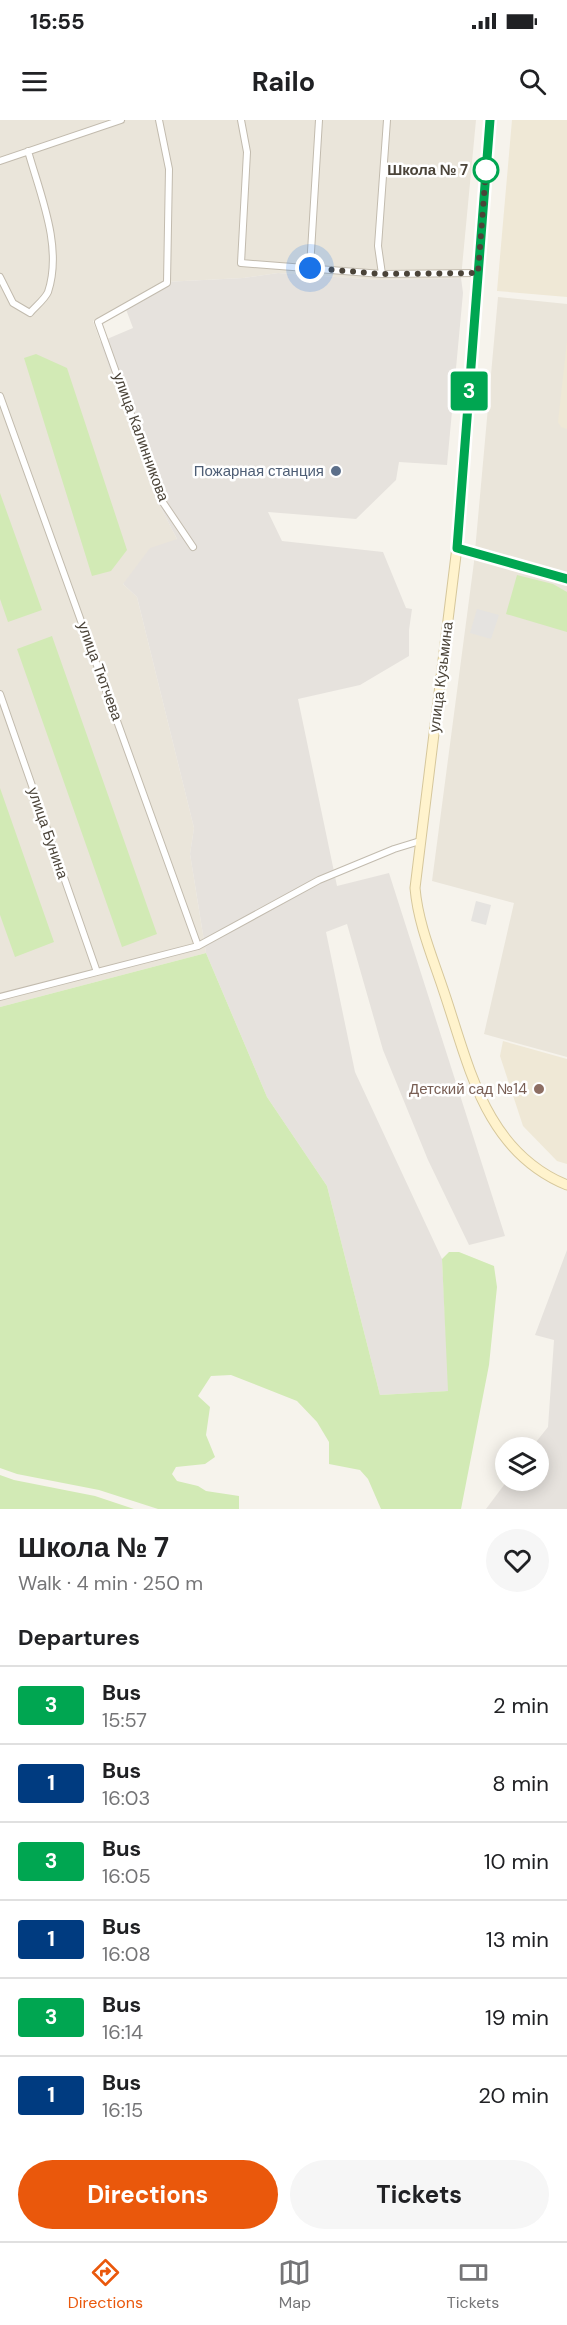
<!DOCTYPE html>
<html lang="en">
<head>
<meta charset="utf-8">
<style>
	:root { --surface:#fff; --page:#f6f6f6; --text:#202124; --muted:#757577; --line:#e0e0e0; --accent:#ea580c }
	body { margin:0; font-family:"DM Sans",sans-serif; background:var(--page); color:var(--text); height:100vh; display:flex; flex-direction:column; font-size:22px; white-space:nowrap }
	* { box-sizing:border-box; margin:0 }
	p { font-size:20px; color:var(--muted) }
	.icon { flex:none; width:33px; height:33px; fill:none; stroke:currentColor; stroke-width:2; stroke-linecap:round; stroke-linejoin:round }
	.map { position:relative; height:1389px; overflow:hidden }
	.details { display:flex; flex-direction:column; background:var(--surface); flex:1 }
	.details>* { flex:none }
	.badge { padding:0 12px; border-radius:4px; font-size:21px; line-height:39px }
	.fabs { position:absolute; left:495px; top:1317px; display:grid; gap:12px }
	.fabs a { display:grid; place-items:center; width:54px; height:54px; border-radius:50%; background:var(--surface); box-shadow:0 3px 15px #0003; font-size:30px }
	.you { position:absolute; width:30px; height:30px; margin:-15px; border:4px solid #fff; border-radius:50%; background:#1a73e8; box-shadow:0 0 0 9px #1a73e833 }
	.map>.badge { position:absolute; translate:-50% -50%; box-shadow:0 0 0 3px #fff }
	h2 { padding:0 18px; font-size:22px; line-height:54px }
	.round { display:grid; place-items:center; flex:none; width:63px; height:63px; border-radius:32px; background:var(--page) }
	.head { display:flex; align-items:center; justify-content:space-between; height:102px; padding:0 18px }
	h1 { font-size:28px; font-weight:700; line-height:45px }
	.button { display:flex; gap:12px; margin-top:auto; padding:12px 18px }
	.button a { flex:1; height:69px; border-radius:36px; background:var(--accent); color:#fff; font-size:24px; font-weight:700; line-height:69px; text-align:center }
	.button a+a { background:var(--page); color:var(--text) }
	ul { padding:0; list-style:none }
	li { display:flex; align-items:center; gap:18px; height:78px; padding:0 18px; border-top:2px solid var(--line) }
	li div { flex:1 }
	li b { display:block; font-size:22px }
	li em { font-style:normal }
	li .badge { min-width:66px; font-weight:700; text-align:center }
	.status { display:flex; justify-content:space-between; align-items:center; height:42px; padding:0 30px; background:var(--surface); direction:ltr }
	.status svg { height:16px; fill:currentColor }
	header { display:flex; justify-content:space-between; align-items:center; height:78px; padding:0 18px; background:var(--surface); font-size:27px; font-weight:700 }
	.tabs { display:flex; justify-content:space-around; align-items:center; height:84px; border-top:2px solid var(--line); background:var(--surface); font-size:16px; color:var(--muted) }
	.tabs a { display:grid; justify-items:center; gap:3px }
	.tabs .on { color:var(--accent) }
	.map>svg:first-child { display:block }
</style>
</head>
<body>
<div class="status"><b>15:55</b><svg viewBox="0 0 49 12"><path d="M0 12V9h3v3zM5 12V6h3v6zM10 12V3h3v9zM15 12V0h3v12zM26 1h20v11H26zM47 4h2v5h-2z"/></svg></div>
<header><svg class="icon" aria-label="menu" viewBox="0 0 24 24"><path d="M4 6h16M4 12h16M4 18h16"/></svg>Railo<svg class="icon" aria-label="search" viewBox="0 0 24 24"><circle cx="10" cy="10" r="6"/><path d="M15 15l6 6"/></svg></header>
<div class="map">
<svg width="567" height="1389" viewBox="0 0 567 1389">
	<rect width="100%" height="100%" fill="#f6f3ec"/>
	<path fill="#eae5da" d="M 0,0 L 476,0 L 461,158 L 379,160 L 278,153 L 243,158 L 164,162 L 93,201 L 157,380 L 177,419 L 123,464 L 137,477 L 194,708 L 190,734 L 206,833 L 0,887 Z
		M 498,177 L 567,184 L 567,937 L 484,914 L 514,783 L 432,761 L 474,442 Z"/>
	<path fill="#e6e2dd" d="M 278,153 L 379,160 L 461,158 L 463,173 L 447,345 L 399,342 L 396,360 L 356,399 L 268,392 L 282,421 L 383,432 L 406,488 L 412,489 L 409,510 L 409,536 L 360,565 L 298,579 L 337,766 L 389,753 L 505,1116 L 469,1125 L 428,1040 L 383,930 L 347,804 L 326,812 L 355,952 L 442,1139 L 449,1271 L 380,1275 L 327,1066 L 267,977 L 206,833 L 190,734 L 194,708 L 137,477 L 123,464 L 150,428 L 177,419 L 157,380 L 100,222 L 133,208 L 124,184 L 164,162 L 243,158 Z
		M 567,1130 L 567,1389 L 486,1389 L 507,1361 L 538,1360 L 538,1328 L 532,1327 L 548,1307 L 554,1220 L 535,1215 Z"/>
	<path fill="#efe8d6" d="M 512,0 L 567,0 L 567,177 L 497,171 Z
		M 567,221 L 567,309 L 561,307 L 558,302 Z
		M 503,921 L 567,939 L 567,1044 L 557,1041 L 523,1006 L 500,936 Z"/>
	<path fill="#d2eab5" d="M 36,234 L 67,248 L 127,430 L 111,451 L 92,456 L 24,238 Z
		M 0,373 L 42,490 L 8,502 L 0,479 Z
		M 517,455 L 553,464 L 567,472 L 567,512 L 506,494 Z
		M 52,516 L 157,814 L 122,827 L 17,529 Z
		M 0,668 L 54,822 L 15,837 L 0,795 Z
		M 206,833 L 267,977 L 327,1066 L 380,1275 L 448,1271 L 442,1139 L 449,1132 L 459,1132 L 494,1146 L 497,1167 L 489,1245 L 461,1389 L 381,1389 L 368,1359 L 360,1350 L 329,1344 L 329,1322 L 317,1302 L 297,1281 L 231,1255 L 211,1256 L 198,1276 L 210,1287 L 206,1315 L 215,1337 L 205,1344 L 176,1347 L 172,1354 L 177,1361 L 198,1366 L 206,1371 L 239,1376 L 239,1389 L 158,1389 L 99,1370 L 17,1354 L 0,1348 L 0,887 Z
		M 0,1355 L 14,1360 L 95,1376 L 134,1389 L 0,1389 Z"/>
	<path fill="#e5e3e0" d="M 477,489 L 499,495 L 491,519 L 470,513 Z
		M 476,781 L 491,785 L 486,805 L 471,801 Z"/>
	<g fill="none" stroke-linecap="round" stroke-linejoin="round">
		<g stroke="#c2bbae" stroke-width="8">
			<path id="minor" d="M 159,0 L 169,49 L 167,163 L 98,202 L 162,381 L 193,427
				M 241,0 L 247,32 L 241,143 L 382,154 L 478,153
				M 0,41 L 121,0
				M 310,148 L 319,0
				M 382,154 L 378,126 L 387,0
				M 0,157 L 13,183 L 30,193 C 35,187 45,179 48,172 C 63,127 40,74 28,31
				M 0,276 L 198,826
				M 0,574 L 97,852
				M 0,877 L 198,826 L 319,760 L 394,729 L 420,721"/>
		</g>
		<g stroke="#c2bbae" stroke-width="10">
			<path id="tertiary" d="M 457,427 L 567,460"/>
		</g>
		<g stroke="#d6c79b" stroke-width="11">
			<path id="secondary" d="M 490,0 L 457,427 L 415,768 C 418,803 432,836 443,869 C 469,945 484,1031 567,1065"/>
		</g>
		<use href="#minor" stroke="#fff" stroke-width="6"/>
		<use href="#tertiary" stroke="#fff" stroke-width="8"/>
		<use href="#secondary" stroke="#fff3cd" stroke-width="9"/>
	</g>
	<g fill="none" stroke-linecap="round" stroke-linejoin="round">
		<g stroke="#fff" stroke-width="14">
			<path id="line" d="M 490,0 L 457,428 L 567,459"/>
		</g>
		<use href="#line" stroke="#00a651" stroke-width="9"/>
		<path stroke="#4b4439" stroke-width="6" stroke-dasharray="0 10.8" d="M 310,148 L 382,154 L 478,153 L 486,50"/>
	</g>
	<circle fill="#fff" stroke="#00a651" stroke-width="3" cx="486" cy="50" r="12"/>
	<circle fill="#5c6f8a" stroke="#fff" stroke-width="2" cx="336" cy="351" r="6"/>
	<circle fill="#8d6e63" stroke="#fff" stroke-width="2" cx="539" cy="969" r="6"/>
	<g text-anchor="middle" stroke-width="5" stroke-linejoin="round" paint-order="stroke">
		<g font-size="15" font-weight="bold" fill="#4b4439" stroke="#fff" text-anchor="end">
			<text x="468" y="55">Школа № 7</text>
		</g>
		<g font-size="15" fill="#4b4439" stroke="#fff">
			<text transform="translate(141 317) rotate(70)" y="5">улица Калинникова</text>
			<text transform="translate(100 551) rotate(70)" y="5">улица Тютчева</text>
			<text transform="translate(441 557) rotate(-83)" y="5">улица Кузьмина</text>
			<text transform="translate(48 713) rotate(71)" y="5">улица Бунина</text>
		</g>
		<g font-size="15" fill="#4e5e75" stroke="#fff" text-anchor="end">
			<text x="324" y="356">Пожарная станция</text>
		</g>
		<g font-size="15" fill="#785e54" stroke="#fff" text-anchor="end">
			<text x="527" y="974">Детский сад №14</text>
		</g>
	</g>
</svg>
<div class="fabs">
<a><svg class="icon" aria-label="layers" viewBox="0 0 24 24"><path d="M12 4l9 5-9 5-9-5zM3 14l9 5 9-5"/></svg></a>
</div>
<div class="you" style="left:310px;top:148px"></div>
<b class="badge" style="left:469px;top:271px;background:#00a651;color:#fff">3</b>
</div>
<section class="details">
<div class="head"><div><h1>Школа № 7</h1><p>Walk · 4 min · 250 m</p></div><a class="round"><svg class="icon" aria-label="heart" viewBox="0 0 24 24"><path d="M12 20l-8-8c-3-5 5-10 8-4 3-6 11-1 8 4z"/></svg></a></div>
<h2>Departures</h2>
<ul>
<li><span class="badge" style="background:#00a651;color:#fff">3</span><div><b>Bus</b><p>15:57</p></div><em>2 min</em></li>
<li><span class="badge" style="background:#003b80;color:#fff">1</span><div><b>Bus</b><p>16:03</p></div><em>8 min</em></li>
<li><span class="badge" style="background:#00a651;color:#fff">3</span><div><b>Bus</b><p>16:05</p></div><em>10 min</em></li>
<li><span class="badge" style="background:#003b80;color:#fff">1</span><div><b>Bus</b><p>16:08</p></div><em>13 min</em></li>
<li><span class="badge" style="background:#00a651;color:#fff">3</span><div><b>Bus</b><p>16:14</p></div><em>19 min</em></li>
<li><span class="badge" style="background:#003b80;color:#fff">1</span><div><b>Bus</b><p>16:15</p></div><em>20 min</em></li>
</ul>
<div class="button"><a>Directions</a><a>Tickets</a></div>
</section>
<nav class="tabs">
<a class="on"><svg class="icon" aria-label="directions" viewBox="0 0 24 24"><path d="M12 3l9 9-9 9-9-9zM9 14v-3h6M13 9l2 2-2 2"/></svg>Directions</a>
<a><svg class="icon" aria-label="map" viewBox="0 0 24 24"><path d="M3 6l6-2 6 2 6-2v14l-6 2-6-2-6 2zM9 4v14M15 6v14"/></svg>Map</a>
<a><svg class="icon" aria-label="tickets" viewBox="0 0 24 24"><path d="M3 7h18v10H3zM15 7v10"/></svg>Tickets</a>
</nav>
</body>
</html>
